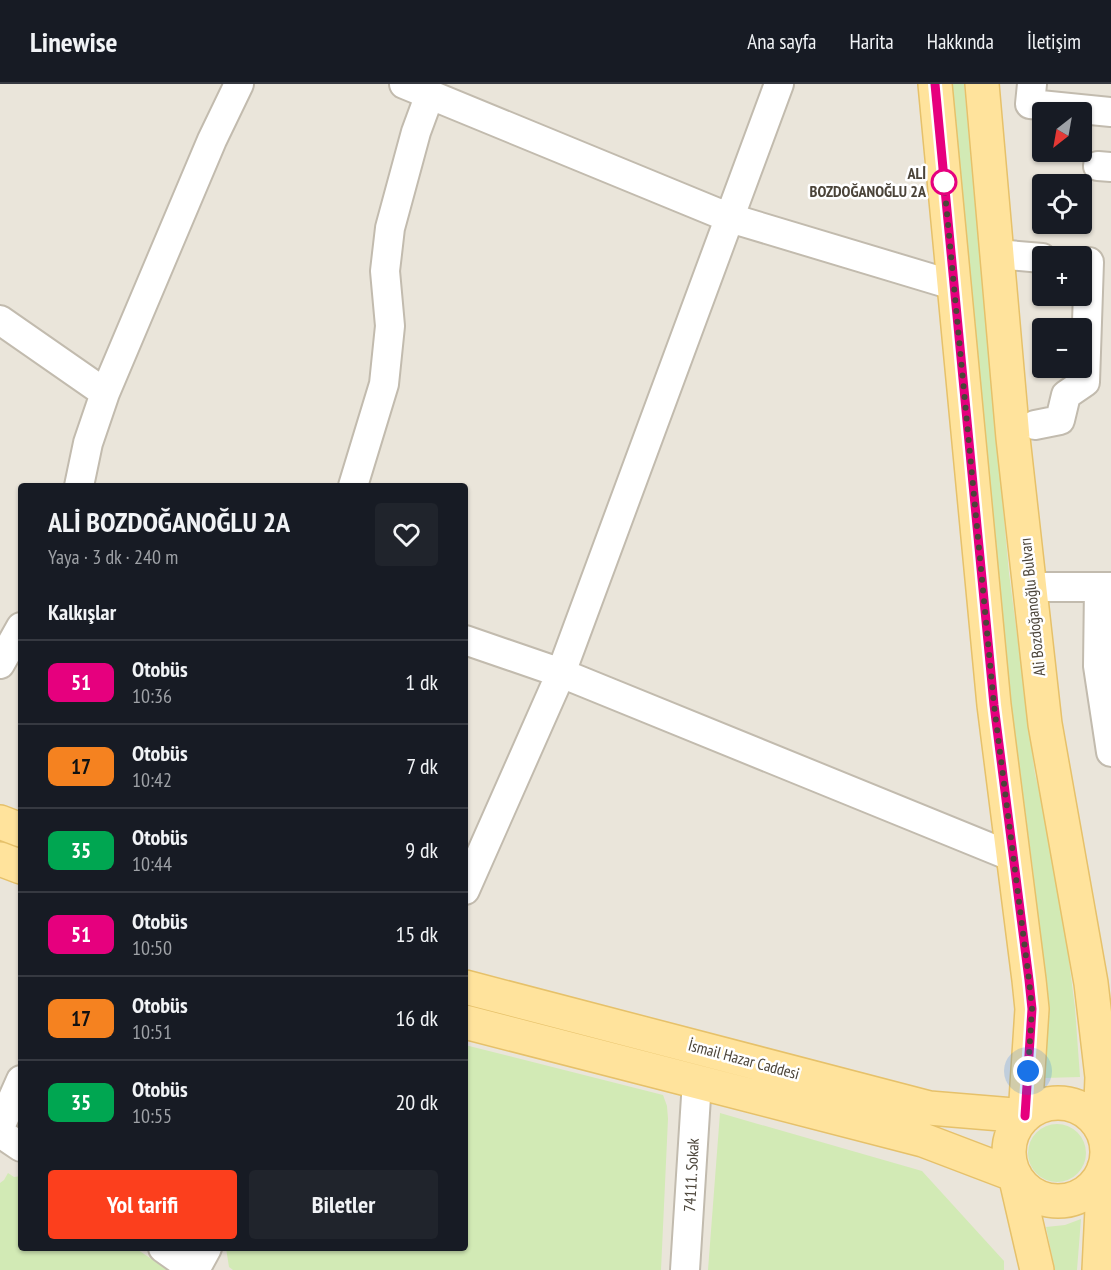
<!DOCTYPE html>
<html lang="tr">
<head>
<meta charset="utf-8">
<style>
	:root { --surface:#171b24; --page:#20242c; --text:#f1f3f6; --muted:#9ea1a6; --line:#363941; --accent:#fc3f1d }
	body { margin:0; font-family:"PT Sans Narrow",sans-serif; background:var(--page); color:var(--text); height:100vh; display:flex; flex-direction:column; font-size:22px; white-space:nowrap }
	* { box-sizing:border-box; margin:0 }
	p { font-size:20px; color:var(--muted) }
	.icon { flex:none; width:33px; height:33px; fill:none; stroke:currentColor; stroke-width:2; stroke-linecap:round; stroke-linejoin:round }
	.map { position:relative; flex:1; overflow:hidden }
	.drawer { position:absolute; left:18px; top:399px; width:450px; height:768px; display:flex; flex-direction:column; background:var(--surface); border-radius:6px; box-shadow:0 2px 4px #0004 }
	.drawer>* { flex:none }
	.badge { padding:0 12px; border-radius:9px; font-size:21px; line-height:39px }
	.needle { width:39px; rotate:211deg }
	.buttons { position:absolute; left:1032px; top:18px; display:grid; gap:12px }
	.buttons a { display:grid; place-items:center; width:60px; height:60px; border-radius:6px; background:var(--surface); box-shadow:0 2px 4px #0004; font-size:30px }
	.you { position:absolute; width:30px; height:30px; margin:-15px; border:4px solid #fff; border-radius:50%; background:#1a73e8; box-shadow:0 0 0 9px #1a73e833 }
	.map>.badge { position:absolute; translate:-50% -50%; box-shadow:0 0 0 3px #fff }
	h2 { padding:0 30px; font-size:22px; line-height:54px }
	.round { display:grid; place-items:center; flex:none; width:63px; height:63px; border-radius:6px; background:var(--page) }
	.overview { display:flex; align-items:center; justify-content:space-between; height:102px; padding:0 30px }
	h1 { font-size:28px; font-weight:600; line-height:45px }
	.button { display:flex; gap:12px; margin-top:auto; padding:12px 30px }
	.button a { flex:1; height:69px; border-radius:6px; background:var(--accent); color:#fff; font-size:24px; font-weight:600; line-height:69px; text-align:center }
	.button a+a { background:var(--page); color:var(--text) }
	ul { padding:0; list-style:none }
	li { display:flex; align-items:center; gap:18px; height:84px; padding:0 30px; border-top:2px solid var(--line) }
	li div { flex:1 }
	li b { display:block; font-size:22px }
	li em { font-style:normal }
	li .badge { min-width:66px; font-weight:700; text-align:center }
	header { display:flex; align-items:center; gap:36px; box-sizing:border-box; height:84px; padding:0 30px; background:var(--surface); border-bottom:2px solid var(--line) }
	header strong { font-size:28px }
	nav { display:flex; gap:33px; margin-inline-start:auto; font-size:21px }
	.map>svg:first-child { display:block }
</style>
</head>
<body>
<header>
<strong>Linewise</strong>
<nav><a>Ana sayfa</a><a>Harita</a><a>Hakkında</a><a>İletişim</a></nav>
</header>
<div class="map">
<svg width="1111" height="1186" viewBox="0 0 1111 1186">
	<rect width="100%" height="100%" fill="#f6f3ec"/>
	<path fill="#eae5da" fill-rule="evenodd" d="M 0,0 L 1111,0 L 1111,1186 L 0,1186 ZM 1042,28 L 1082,28 L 1082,68 L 1042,68 ZM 1042,100 L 1082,100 L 1082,140 L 1042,140 ZM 1042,172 L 1082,172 L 1082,212 L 1042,212 ZM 1042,244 L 1082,244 L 1082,284 L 1042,284 ZM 21,402 L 465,402 L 465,1164 L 21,1164 Z"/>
	<path fill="#d2eab5" d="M 952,0 L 964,0 L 1009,489 L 1035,690 L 1057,782 L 1075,924 L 1080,993 L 1044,994 L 1047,922 L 1033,786 L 1004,568 Z
		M 465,961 L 663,1011 L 667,1022 L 668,1035 L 661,1186 L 233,1186 L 229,1183 L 226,1164 L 465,1164 Z
		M 720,1029 L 922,1087 L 1004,1177 L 1004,1186 L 708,1186 Z
		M1028 1069a29 29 0 1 1 58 0a29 29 0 1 1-58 0Z
		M 8,1089 L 14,1093 L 21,1092 L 21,1164 L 135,1164 L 168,1186 L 0,1186 L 0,1099 L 4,1096 Z
		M 1081,1135 L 1077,1186 L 1055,1186 L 1046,1143 L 1065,1141 Z"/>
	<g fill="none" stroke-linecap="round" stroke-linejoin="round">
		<g stroke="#c2bbae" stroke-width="32">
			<path id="minor" d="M 404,0 L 730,134 L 953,201
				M 1032,0 L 1030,20 L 1111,28
				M 1098,82 L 1111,83
				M 996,170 L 1042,174
				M 0,236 L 105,309
				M 1035,341 L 1060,336 L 1066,311 L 1085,298 L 1089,178
				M 79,402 L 88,359 L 105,309 L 212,56 L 239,0
				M 353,402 L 384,300 L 390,242 L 385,187 L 390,144 L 416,48 L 430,10
				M 1029,503 L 1111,503
				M 1099,503 L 1098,582 L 1111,668
				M 465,556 L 561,589 L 1013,773
				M 0,580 L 21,543
				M 465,806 L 561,589 L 779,0
				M 0,1043 L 21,996
				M 0,1049 L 21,1063
				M 163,1164 L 194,1186
				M 195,1186 L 207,1164
				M 685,1186 L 697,997"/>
		</g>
		<g stroke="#e6c16a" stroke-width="36">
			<path id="major" d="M 935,0 L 994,621 L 1029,896 L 1032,925 L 1025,1032
				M 982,0 L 1013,354 L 1045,640 L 1091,899 L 1102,993 L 1100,1043
				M 0,738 L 21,746
				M 0,775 L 21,783
				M 465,903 L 929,1024 L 1025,1032
				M 465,938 L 923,1056 L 1015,1091
				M1009 1068a49 49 0 1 1 98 0a49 49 0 1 1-98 0Z
				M 1015,1091 L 1037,1186
				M 1099,1186 L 1104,1084"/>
		</g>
		<use href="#minor" stroke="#fff" stroke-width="28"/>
		<use href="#major" stroke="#ffe39c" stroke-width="33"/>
	</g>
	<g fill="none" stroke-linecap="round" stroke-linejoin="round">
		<g stroke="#fff" stroke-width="14">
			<path id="line" d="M 935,0 L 994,621 L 1029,896 L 1032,925 L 1025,1032"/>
		</g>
		<use href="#line" stroke="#e6007e" stroke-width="9"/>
		<path stroke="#4b4439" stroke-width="6" stroke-dasharray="0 10.8" d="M 944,98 L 994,621 L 1029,896 L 1032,925 L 1028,987"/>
	</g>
	<circle fill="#fff" stroke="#e6007e" stroke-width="3" cx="944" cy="98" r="12"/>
	<g text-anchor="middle" stroke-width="5" stroke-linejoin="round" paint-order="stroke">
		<g font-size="16" font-weight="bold" fill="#4b4439" stroke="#fff" text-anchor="end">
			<text x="926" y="95">ALİ<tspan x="926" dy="18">BOZDOĞANOĞLU 2A</tspan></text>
		</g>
		<g font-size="16" fill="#4b4439" stroke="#fff">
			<text transform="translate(1032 523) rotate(-96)" y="6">Ali Bozdoğanoğlu Bulvarı</text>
			<text transform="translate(744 975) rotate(15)" y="6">İsmail Hazar Caddesi</text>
			<text transform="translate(691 1091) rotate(-87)" y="6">74111. Sokak</text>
		</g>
	</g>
</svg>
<div class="buttons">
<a><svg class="needle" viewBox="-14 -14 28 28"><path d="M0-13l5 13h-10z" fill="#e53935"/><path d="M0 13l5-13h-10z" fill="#9ea1a6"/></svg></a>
<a><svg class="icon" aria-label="locate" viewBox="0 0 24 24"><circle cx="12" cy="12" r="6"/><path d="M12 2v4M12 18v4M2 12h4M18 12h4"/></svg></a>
<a>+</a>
<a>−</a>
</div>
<div class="you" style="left:1028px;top:987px"></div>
<section class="drawer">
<div class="overview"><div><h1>ALİ BOZDOĞANOĞLU 2A</h1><p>Yaya · 3 dk · 240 m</p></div><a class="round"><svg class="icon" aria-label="heart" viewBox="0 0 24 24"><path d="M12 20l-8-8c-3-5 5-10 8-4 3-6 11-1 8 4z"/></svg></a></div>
<h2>Kalkışlar</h2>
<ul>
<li><span class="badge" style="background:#e6007e;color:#fff">51</span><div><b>Otobüs</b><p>10:36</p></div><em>1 dk</em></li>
<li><span class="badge" style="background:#f58220;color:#111">17</span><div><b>Otobüs</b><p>10:42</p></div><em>7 dk</em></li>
<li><span class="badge" style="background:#00a651;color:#fff">35</span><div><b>Otobüs</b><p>10:44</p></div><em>9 dk</em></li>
<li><span class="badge" style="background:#e6007e;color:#fff">51</span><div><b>Otobüs</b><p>10:50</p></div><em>15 dk</em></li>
<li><span class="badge" style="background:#f58220;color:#111">17</span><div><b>Otobüs</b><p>10:51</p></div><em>16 dk</em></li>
<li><span class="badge" style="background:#00a651;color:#fff">35</span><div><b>Otobüs</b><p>10:55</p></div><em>20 dk</em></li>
</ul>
<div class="button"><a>Yol tarifi</a><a>Biletler</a></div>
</section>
</div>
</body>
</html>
